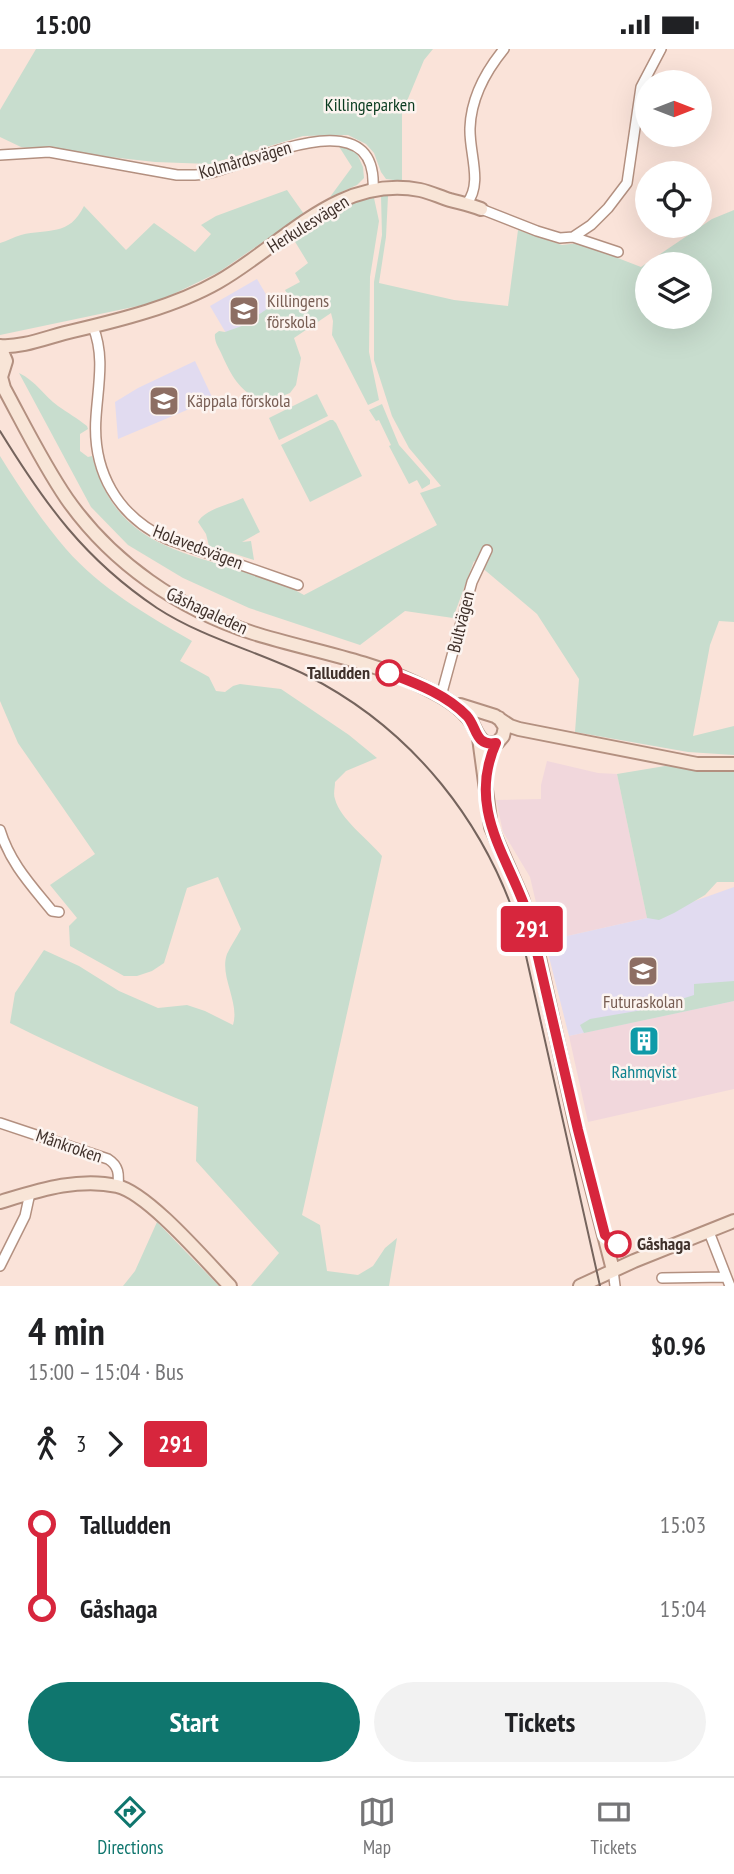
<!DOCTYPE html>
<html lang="en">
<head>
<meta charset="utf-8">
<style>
	:root { --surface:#fff; --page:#f2f2f2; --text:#202124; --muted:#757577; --line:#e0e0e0; --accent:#0f766e }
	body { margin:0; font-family:"PT Sans Narrow",sans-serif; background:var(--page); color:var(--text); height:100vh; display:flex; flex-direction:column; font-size:26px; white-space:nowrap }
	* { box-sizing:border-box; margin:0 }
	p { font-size:23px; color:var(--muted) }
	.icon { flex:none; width:38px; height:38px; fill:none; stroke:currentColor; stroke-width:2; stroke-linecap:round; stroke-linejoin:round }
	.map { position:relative; height:1237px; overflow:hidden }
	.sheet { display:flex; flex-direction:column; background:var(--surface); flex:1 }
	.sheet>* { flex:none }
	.badge { padding:0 14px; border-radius:5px; font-size:24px; line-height:46px }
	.needle { width:46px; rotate:90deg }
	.controls { position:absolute; left:635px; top:21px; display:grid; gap:14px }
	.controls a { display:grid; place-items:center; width:77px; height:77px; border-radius:50%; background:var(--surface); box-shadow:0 7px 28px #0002; font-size:35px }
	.map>.badge { position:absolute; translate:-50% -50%; box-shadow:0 0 0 4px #fff }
	.legs { display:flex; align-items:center; gap:10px; height:77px; padding:0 28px; font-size:23px }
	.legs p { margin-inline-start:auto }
	.overview { display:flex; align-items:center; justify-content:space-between; height:119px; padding:0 28px }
	h1 { font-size:38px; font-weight:700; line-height:52px }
	.action { display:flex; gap:14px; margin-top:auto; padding:14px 28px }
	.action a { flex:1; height:80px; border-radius:42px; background:var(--accent); color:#fff; font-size:28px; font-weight:700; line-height:80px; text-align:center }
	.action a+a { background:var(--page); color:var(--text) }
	ul { padding:0 28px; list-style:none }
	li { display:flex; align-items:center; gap:24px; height:84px; font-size:26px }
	li i { display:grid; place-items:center; width:10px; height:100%; margin:0 9px; background:currentColor }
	li i::after { content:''; width:18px; height:18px; margin:-9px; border:5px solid; border-radius:50%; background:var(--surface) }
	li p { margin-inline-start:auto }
	li:first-child i { background:linear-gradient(#0000 50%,currentColor 0) }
	li:last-child i { background:linear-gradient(currentColor 50%,#0000 0) }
	.status { display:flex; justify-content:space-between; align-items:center; height:49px; padding:0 35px; background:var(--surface); direction:ltr }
	.status svg { height:19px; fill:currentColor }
	.tabs { display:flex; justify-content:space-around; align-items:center; height:98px; border-top:2px solid var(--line); background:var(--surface); font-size:19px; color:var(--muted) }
	.tabs a { display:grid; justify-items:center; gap:4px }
	.tabs .selected { color:var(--accent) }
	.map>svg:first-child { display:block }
</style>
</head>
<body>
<div class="status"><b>15:00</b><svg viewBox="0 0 49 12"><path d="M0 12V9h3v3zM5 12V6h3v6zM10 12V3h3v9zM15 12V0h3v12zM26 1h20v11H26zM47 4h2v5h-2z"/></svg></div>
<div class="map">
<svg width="734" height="1237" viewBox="0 0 734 1237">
	<rect width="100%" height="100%" fill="#fae3d9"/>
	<path fill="#f1d7dc" d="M 547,712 L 598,724 L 617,725 L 647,869 L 545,892 L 530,828 L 503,783 L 496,751 L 541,750 L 541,736 Z
		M 734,952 L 734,1040 L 588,1073 L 569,987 Z"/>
	<path fill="#e1dbf0" d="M 257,230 L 278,266 L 233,296 L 210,257 Z
		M 195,312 L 213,350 L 118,390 L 115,353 L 138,339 Z
		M 734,838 L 734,952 L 569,987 L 545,892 L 647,869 Z"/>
	<path fill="#c8ddce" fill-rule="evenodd" d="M 36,0 L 433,0 L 424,11 L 402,64 L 402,132 L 386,130 L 381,123 L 374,104 L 366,95 L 348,86 L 303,87 L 210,115 L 155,113 L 21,98 L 0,88 L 0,61 Z
		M 338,96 L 355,100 L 363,118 L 364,129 L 357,136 L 330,148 L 352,118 Z
		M 287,141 L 304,165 L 219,223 L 157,253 L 0,286 L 0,194 C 7,192 14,188 21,186 C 48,179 69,188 84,157 L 126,201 L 154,174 L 195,203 L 211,185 L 201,176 L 216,167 Z
		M 381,147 L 388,147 L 386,188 L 379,234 L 454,251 L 508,257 L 518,181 L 562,196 L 579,194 L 641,218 L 712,170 L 734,161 L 734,573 L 719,572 L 710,596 L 693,687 L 734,677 L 734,706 L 688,703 L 575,683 L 579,630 L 537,565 L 474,512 L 453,569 L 405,562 L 360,596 L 249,559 L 183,529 L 128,496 L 91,458 L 19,324 C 36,332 44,347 58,357 C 68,364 77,369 87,377 L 88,380 L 80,385 L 80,402 L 88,408 L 92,407 C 115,493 174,501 249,524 C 268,530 287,536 304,546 L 437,476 L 420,444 L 441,437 L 409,399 L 392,367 L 374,311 L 374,233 L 382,186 ZM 648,215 L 700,215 L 700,268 L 648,268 Z
		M 374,149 L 379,172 L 370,228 L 369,303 L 379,351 L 368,356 L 332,286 L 333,272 L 331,264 L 294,289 L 301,309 L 296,336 L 290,344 C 253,361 236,338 222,306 C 219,299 214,293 215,285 L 219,282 L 225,283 L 253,273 L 252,270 L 288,246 L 285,241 L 300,233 L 295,224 L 308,214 L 294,191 C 318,174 343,153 374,149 Z
		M 317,345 L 328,367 L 279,391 L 269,369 Z
		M 382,355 L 399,396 L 430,431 L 430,435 L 422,440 L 417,431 L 409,435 L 389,397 L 391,396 L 379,371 L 376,372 L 369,361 Z
		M 330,371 L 333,371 L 336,374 L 362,427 L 310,453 L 281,396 Z
		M 0,407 C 20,439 41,471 66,500 C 100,539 147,566 192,592 L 180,612 L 209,628 L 216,642 L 225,643 L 233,637 L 240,635 L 281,640 L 349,686 L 377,709 L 346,722 L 335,733 C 335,739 333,745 335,750 C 340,770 368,790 382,807 L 302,1166 L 320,1176 L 327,1222 L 358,1226 L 373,1217 L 385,1199 L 397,1189 L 389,1237 L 251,1237 L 279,1204 L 196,1112 L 198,1058 C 134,1032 72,1005 10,974 L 15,944 L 44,901 L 79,917 L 119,942 L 158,959 L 187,956 L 205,962 L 233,976 C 240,953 219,927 227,905 C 231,896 237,888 241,880 L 218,828 L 187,839 L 164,914 L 152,922 L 137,927 L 124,927 L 70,897 L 69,877 L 77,869 L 50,836 L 95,805 L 18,694 L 0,652 Z
		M 243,449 L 260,483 L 242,493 L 251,492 L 254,511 L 209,497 L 206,485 L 198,473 C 205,460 229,456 243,449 Z
		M 665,717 L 734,723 L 734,833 L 717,833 L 705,846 L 674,864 L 659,871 L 647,869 L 617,725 Z
		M 734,932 L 734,952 L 584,984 L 580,976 L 590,970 L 654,959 L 694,946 L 694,935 Z
		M 157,1173 L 219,1237 L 123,1237 L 135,1222 Z"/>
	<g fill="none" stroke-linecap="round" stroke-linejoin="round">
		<g stroke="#b39080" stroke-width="12">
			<path id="street" d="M 0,106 L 49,103 L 177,126 C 189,126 199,127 210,124 C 254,113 379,48 373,141
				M 467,154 C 483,134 469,104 470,79 C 471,50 486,22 504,0
				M 481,160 L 537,182 L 560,189 L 573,188 L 618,203
				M 573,188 L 591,176 L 608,159 L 627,134 L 641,38 L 661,0
				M 93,278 C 105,307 98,337 96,368 C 92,422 117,467 167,490 L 298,536
				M 441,647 L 472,533 L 487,501
				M 0,781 C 10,814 31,836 52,862 L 59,863
				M 0,1074 L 108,1110 C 119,1117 119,1125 118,1137
				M 709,1183 L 730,1237
				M 0,1217 L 25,1167 L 30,1144
				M 613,1221 L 615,1237
				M 662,1229 L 726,1228"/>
		</g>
		<g stroke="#b39080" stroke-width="16">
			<path id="secondary" d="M 0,297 C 23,299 50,287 73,282 C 120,271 176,257 218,233 C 282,197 338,125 420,141 C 430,143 440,148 450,151 C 461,154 471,156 481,160
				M 0,298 L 6,312 L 1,328 L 4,339 C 24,376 43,415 67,450 C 112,514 179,560 253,584 C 307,601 365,610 415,634 C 434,643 455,653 468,669 C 476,677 475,688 486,694 L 497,694 L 503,687 L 505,678 L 499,669
				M 460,656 L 495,667 L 510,677 L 519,680 L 697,715 L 734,715
				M 479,689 L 491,778 L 522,849 L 536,895 L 577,1081 L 613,1221
				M 0,1153 C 37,1142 78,1128 117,1137 C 148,1144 206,1212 230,1237
				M 580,1237 L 634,1212 L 734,1172"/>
		</g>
		<use href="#street" stroke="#fff" stroke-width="9"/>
		<use href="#secondary" stroke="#f8e5d7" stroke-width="12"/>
		<path stroke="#75645d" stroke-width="2" d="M 0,382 C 45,455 84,510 157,559 C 203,589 257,602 306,626 C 413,680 488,775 522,889 L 600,1237"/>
	</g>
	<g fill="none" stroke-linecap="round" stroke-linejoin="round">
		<g stroke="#fff" stroke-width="16">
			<path id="line-1" d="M 389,624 C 415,634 446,645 467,667 C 477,678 475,698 496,694 C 466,761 509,808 529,869 L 578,1081 L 605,1186 L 618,1195"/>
		</g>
		<use href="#line-1" stroke="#d7263d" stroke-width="10"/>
	</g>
	<defs>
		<g id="school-square" transform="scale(1.575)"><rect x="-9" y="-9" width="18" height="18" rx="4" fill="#8d6e63" stroke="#fcf4f0"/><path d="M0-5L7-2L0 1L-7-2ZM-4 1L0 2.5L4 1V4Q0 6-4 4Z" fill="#fff"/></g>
		<g id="building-square" transform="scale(1.575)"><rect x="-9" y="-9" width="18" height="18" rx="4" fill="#0f9aa8" stroke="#fcf4f0"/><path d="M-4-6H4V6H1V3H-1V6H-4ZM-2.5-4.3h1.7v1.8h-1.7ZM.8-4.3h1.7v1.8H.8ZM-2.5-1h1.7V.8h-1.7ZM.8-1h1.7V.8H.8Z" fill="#fff"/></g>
	</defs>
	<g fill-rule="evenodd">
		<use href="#school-square" x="244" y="262"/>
		<use href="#school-square" x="164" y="352"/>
		<use href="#school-square" x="643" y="922"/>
		<use href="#building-square" x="644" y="992"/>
	</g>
	<g fill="#fff" stroke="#d7263d" stroke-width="3.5">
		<circle cx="389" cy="624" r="12"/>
		<circle cx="618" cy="1195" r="12"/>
	</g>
	<g text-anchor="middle" stroke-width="5" stroke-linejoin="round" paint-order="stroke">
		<g font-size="18" fill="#093b1f" stroke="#fcf4f0">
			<text x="370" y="62">Killingeparken</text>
		</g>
		<g font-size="18" fill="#3f302a" stroke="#fcf4f0">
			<text transform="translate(245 111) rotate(-16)" y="6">Kolmårdsvägen</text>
			<text transform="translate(308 175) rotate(-32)" y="6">Herkulesvägen</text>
			<text transform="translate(198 498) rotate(21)" y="6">Holavedsvägen</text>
			<text transform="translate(207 562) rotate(25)" y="6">Gåshagaleden</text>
			<text transform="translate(461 573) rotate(-76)" y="6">Bultvägen</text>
			<text transform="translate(69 1097) rotate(19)" y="6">Månkroken</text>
		</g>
		<g font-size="18" fill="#785e54" stroke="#fcf4f0" text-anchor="start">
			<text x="267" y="258">Killingens<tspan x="267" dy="21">förskola</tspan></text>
			<text x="187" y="358">Käppala förskola</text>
			<text x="643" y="959" text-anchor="middle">Futuraskolan</text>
		</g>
		<g font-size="18" font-weight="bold" fill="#3f302a" stroke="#fcf4f0" text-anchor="end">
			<text x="370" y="630">Talludden</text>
			<text x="637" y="1201" text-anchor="start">Gåshaga</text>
		</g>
		<g font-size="18" fill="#0d838f" stroke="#fcf4f0">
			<text x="644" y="1029">Rahmqvist</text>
		</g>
	</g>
</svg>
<div class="controls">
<a><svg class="needle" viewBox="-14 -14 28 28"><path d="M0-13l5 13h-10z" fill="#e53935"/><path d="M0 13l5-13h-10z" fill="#757577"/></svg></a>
<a><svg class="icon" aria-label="locate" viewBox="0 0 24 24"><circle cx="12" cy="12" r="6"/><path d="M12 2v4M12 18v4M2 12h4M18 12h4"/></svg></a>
<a><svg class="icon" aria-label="layers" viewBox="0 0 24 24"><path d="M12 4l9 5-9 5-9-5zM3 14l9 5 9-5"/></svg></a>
</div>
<b class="badge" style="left:532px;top:880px;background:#d7263d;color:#fff">291</b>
</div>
<section class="sheet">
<div class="overview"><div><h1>4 min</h1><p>15:00 – 15:04 · Bus</p></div><b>$0.96</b></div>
<div class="legs"><svg class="icon" aria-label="walk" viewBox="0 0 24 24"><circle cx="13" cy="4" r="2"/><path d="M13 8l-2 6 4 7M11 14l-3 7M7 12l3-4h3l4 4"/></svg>3<svg class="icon" aria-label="forward" viewBox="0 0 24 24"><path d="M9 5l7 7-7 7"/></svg><b class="badge" style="background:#d7263d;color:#fff">291</b></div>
<ul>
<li><i style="color:#d7263d"></i><b>Talludden</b><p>15:03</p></li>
<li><i style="color:#d7263d"></i><b>Gåshaga</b><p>15:04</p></li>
</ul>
<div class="action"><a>Start</a><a>Tickets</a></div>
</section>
<nav class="tabs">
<a class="selected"><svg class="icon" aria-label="directions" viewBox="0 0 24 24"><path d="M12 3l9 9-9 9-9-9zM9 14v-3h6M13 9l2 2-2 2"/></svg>Directions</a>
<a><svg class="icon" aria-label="map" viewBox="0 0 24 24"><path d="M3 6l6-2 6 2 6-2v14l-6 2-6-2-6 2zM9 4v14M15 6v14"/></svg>Map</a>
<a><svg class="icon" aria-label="tickets" viewBox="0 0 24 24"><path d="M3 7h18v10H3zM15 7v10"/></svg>Tickets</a>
</nav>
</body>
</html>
